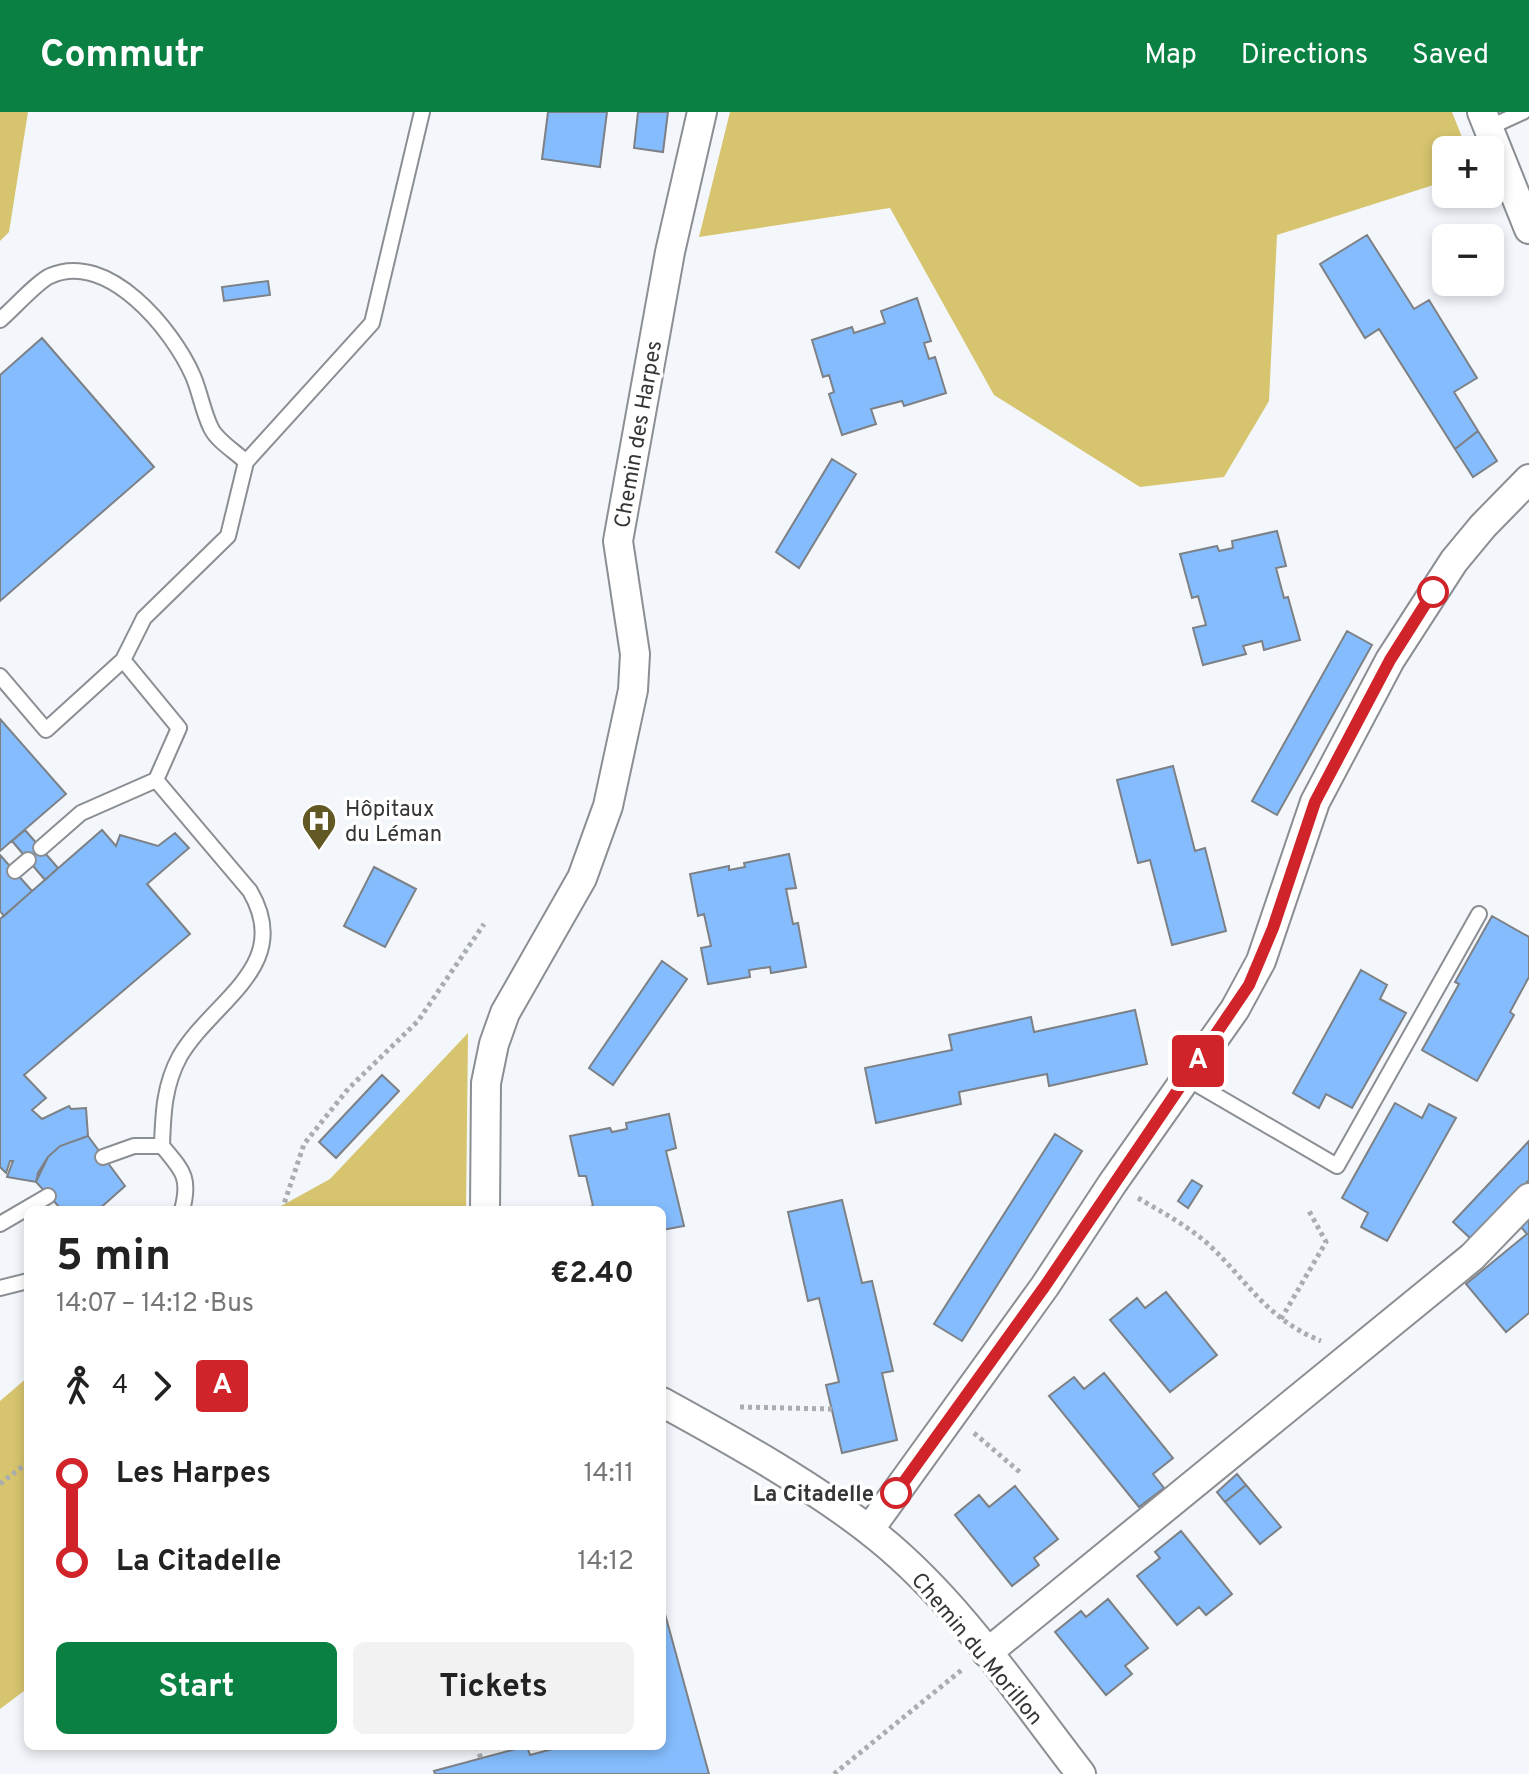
<!DOCTYPE html>
<html lang="en">
<head>
<meta charset="utf-8">
<style>
	:root { --surface:#fff; --page:#f2f2f2; --text:#222; --muted:#767676; --accent:#0b8043 }
	body { margin:0; font-family:Overpass,sans-serif; background:var(--page); color:var(--text); height:100vh; display:flex; flex-direction:column; font-size:30px; white-space:nowrap }
	* { box-sizing:border-box; margin:0 }
	p { font-size:26px; color:var(--muted) }
	.icon { flex:none; width:44px; height:44px; fill:none; stroke:currentColor; stroke-width:2; stroke-linecap:round; stroke-linejoin:round }
	.map { position:relative; flex:1; overflow:hidden }
	.details { position:absolute; left:24px; top:1094px; width:642px; height:544px; display:flex; flex-direction:column; background:var(--surface); border-radius:12px; box-shadow:0 4px 12px #0003 }
	.details>* { flex:none }
	.badge { padding:0 16px; border-radius:6px; font-size:28px; line-height:52px }
	.tools { position:absolute; left:1432px; top:24px; display:grid; gap:16px }
	.tools a { display:grid; place-items:center; width:72px; height:72px; border-radius:12px; background:var(--surface); box-shadow:0 4px 12px #0003; font-size:40px }
	.map>.badge { position:absolute; translate:-50% -50%; box-shadow:0 0 0 4px #fff }
	.legs { display:flex; align-items:center; gap:12px; height:88px; padding:0 32px; font-size:26px }
	.legs p { margin-inline-start:auto }
	.headline { display:flex; align-items:center; justify-content:space-between; height:136px; padding:0 32px }
	h1 { font-size:44px; font-weight:700; line-height:60px }
	.primary-button { display:flex; gap:16px; margin-top:auto; padding:16px 32px }
	.primary-button a { flex:1; height:92px; border-radius:12px; background:var(--accent); color:#fff; font-size:32px; font-weight:700; line-height:92px; text-align:center }
	.primary-button a+a { background:var(--page); color:var(--text) }
	ul { padding:0 32px; list-style:none }
	li { display:flex; align-items:center; gap:28px; height:88px; font-size:30px }
	li i { display:grid; place-items:center; width:12px; height:100%; margin:0 10px; background:currentColor }
	li i::after { content:''; width:20px; height:20px; margin:-10px; border:6px solid; border-radius:50%; background:var(--surface) }
	li p { margin-inline-start:auto }
	li:first-child i { background:linear-gradient(#0000 50%,currentColor 0) }
	li:last-child i { background:linear-gradient(currentColor 50%,#0000 0) }
	header { display:flex; align-items:center; gap:48px; box-sizing:border-box; height:112px; padding:0 40px; background:var(--accent); color:#fff }
	header strong { font-size:38px }
	nav { display:flex; gap:44px; margin-inline-start:auto; font-size:28px }
	.map>svg:first-child { display:block }
</style>
</head>
<body>
<header>
<strong>Commutr</strong>
<nav><a>Map</a><a>Directions</a><a>Saved</a></nav>
</header>
<div class="map">
<svg width="1529" height="1662" viewBox="0 0 1529 1662">
	<rect width="100%" height="100%" fill="#f3f7fb"/>
	<path fill="#d6c46e" d="M 0,0 L 28,0 L 9,120 L 0,129 Z
		M 730,0 L 1452,0 L 1467,38 L 1446,38 L 1446,69 L 1277,123 L 1269,289 L 1224,365 L 1140,375 L 994,283 L 890,96 L 699,125 Z
		M 468,921 L 466,1098 L 274,1098 L 330,1067 Z
		M 28,1265 L 28,1576 L 0,1597 L 0,1289 Z"/>
	<path fill="#84bcfd" stroke="#7d8084" stroke-width="2" d="M 548,0 L 607,0 L 600,55 L 542,47 Z
		M 638,0 L 668,0 L 663,40 L 634,36 Z
		M 1367,123 L 1414,197 L 1429,188 L 1477,266 L 1454,280 L 1478,319 L 1455,337 L 1379,217 L 1365,226 L 1320,152 Z
		M 268,169 L 270,183 L 224,189 L 222,175 Z
		M 917,186 L 931,229 L 924,231 L 929,247 L 935,245 L 946,281 L 904,294 L 902,289 L 871,297 L 876,312 L 842,323 L 829,282 L 834,280 L 829,263 L 823,265 L 812,228 L 852,215 L 854,221 L 885,211 L 881,199 Z
		M 42,226 L 154,355 L 0,489 L 0,263 Z
		M 1478,319 L 1497,349 L 1473,365 L 1455,337 Z
		M 832,347 L 856,362 L 799,456 L 776,440 Z
		M 1277,419 L 1286,454 L 1276,456 L 1284,486 L 1288,485 L 1300,528 L 1264,538 L 1262,529 L 1243,534 L 1246,542 L 1203,553 L 1193,516 L 1206,513 L 1198,484 L 1192,486 L 1180,442 L 1217,434 L 1219,439 L 1233,436 L 1232,429 Z
		M 1347,519 L 1372,533 L 1277,703 L 1252,689 Z
		M 0,607 L 66,682 L 0,739 Z
		M 1173,654 L 1195,739 L 1205,736 L 1226,819 L 1172,833 L 1150,748 L 1138,751 L 1117,668 Z
		M 25,718 L 58,756 L 45,768 L 12,729 Z
		M 102,718 L 116,734 L 120,723 L 158,734 L 175,721 L 189,736 L 147,772 L 190,822 L 24,963 L 46,986 L 32,998 L 42,1007 L 69,994 L 71,997 L 86,996 L 88,1024 L 60,1034 L 48,1045 L 36,1070 L 7,1065 L 13,1049 L 10,1049 L 6,1061 L 0,1055 L 0,807 Z
		M 789,742 L 796,776 L 786,777 L 793,812 L 798,811 L 806,855 L 771,861 L 770,855 L 749,858 L 750,865 L 708,872 L 701,836 L 711,834 L 704,802 L 698,804 L 690,762 L 729,754 L 729,758 L 745,755 L 744,751 Z
		M 0,743 L 32,779 L 4,804 L 0,799 Z
		M 374,755 L 416,777 L 385,835 L 344,814 Z
		M 1492,804 L 1529,825 L 1529,865 L 1510,900 L 1514,903 L 1477,969 L 1422,938 L 1459,872 L 1455,870 Z
		M 662,849 L 687,867 L 613,973 L 589,956 Z
		M 1361,858 L 1387,873 L 1380,887 L 1406,901 L 1352,996 L 1326,982 L 1319,996 L 1293,981 Z
		M 1135,898 L 1147,952 L 1049,974 L 1047,962 L 959,980 L 961,992 L 876,1011 L 865,956 L 952,938 L 949,923 L 1031,905 L 1034,920 Z
		M 382,963 L 399,979 L 336,1046 L 319,1030 Z
		M 1395,991 L 1422,1006 L 1429,992 L 1456,1006 L 1387,1129 L 1361,1115 L 1368,1101 L 1342,1086 Z
		M 669,1002 L 676,1036 L 666,1039 L 684,1114 L 662,1118 L 662,1098 L 582,1098 L 593,1094 L 586,1064 L 579,1064 L 570,1024 L 610,1016 L 612,1020 L 627,1017 L 626,1011 Z
		M 1055,1022 L 1082,1039 L 962,1229 L 934,1212 Z
		M 88,1024 L 125,1074 L 98,1098 L 62,1098 L 36,1070 L 38,1061 L 48,1045 L 60,1034 Z
		M 1529,1029 L 1529,1068 L 1472,1128 L 1453,1110 Z
		M 1192,1068 L 1202,1074 L 1188,1096 L 1178,1089 Z
		M 842,1088 L 862,1171 L 872,1169 L 893,1259 L 882,1261 L 897,1328 L 842,1341 L 826,1273 L 839,1270 L 819,1186 L 808,1189 L 788,1100 Z
		M 1529,1107 L 1529,1201 L 1506,1220 L 1466,1172 L 1527,1122 L 1520,1114 Z
		M 1166,1180 L 1217,1243 L 1170,1280 L 1110,1208 L 1137,1186 L 1145,1196 Z
		M 1104,1261 L 1173,1346 L 1153,1362 L 1164,1376 L 1139,1395 L 1049,1284 L 1074,1265 L 1084,1277 Z
		M 1237,1362 L 1246,1373 L 1225,1390 L 1217,1380 Z
		M 1246,1373 L 1281,1415 L 1260,1432 L 1225,1390 Z
		M 1015,1374 L 1058,1427 L 1034,1446 L 1039,1453 L 1012,1474 L 955,1403 L 979,1383 L 989,1395 Z
		M 1181,1419 L 1232,1482 L 1206,1503 L 1199,1495 L 1177,1513 L 1137,1464 L 1160,1446 L 1155,1440 Z
		M 1108,1487 L 1148,1536 L 1125,1554 L 1132,1562 L 1106,1583 L 1055,1520 L 1081,1499 L 1086,1505 Z
		M 662,1491 L 709,1662 L 435,1662 L 434,1659 L 527,1634 L 530,1643 L 564,1634 L 662,1634 Z"/>
	<g fill="none" stroke-linecap="round" stroke-linejoin="round">
		<g stroke="#8b8e92" stroke-width="18">
			<path id="lane" d="M 1488,16 L 1523,0
				M 0,208 C 12,198 38,169 50,164 C 108,138 173,218 193,264 C 200,280 203,300 211,316 C 217,329 236,340 246,350
				M 0,564 L 46,618 L 123,548
				M 156,668 L 250,779 C 294,854 213,888 180,944 C 164,973 163,1002 162,1034
				M 41,736 L 81,701 L 156,668 L 179,616 L 123,548 L 144,506 L 228,424 L 246,350 L 372,211 L 422,0
				M 15,759 L 28,748
				M 1186,966 L 1337,1054 L 1479,802
				M 103,1045 L 134,1034 L 162,1034 C 182,1058 191,1065 182,1098
				M 0,1112 L 48,1084
				M 0,1176 L 28,1169"/>
		</g>
		<g stroke="#8b8e92" stroke-width="32">
			<path id="street" d="M 1482,0 L 1529,117
				M 485,1098 L 486,971 L 494,932 L 505,901 L 582,766 L 608,694 L 633,578 L 635,542 L 618,429 L 670,140 L 702,0
				M 662,1290 C 733,1329 816,1375 879,1426 C 959,1491 1018,1581 1081,1662
				M 869,1418 L 1045,1174 L 1112,1072 L 1235,897 L 1261,849 L 1315,690 L 1390,548 L 1454,449 L 1483,414 L 1529,367
				M 987,1541 L 1472,1145 L 1529,1086"/>
		</g>
		<path stroke="#aaadb0" stroke-width="5" stroke-dasharray="4 4" stroke-linecap="butt" d="M 1138,1086 C 1162,1100 1186,1113 1207,1131 C 1248,1169 1265,1206 1321,1229
			M 282,1098 L 304,1032 L 348,977 L 418,909 L 484,812
			M 1281,1207 L 1326,1130 L 1308,1097
			M 740,1295 L 832,1297
			M 974,1321 L 1022,1362
			M 0,1372 L 28,1350
			M 477,1634 L 481,1647
			M 834,1662 L 964,1556"/>
		<use href="#lane" stroke="#fff" stroke-width="14"/>
		<use href="#street" stroke="#fff" stroke-width="28"/>
	</g>
	<g fill="none" stroke-linecap="round" stroke-linejoin="round">
		<g stroke="#fff" stroke-width="18">
			<path id="line-1" d="M 896,1381 L 1045,1174 L 1249,873 L 1273,816 L 1315,690 L 1390,548 L 1433,480"/>
		</g>
		<use href="#line-1" stroke="#d1232a" stroke-width="12"/>
	</g>
	<defs>
		<g id="hospital-pin" transform="scale(1.8)"><path d="M0 17L-7.5 6A9.5 9.5 0 1 1 7.5 6Z" fill="#625824" stroke="#fff"/><path d="M-5-5h3v3.5h4V-5h3V5h-3V1.5h-4V5h-3Z" fill="#fff"/></g>
	</defs>
	<g fill-rule="evenodd">
		<use href="#hospital-pin" x="319" y="709"/>
	</g>
	<g fill="#fff" stroke="#d1232a" stroke-width="4">
		<circle cx="1433" cy="480" r="14"/>
		<circle cx="896" cy="1381" r="14"/>
	</g>
	<g text-anchor="middle" stroke-width="7" stroke-linejoin="round" paint-order="stroke">
		<g font-size="22" fill="#353638" stroke="#fff">
			<text transform="translate(637 322) rotate(-80)" y="8">Chemin des Harpes</text>
			<text transform="translate(978 1536) rotate(50)" y="8">Chemin du Morillon</text>
		</g>
		<g font-size="22" fill="#353638" stroke="#fff" text-anchor="start">
			<text x="345" y="704">Hôpitaux<tspan x="345" dy="25">du Léman</tspan></text>
		</g>
		<g font-size="22" font-weight="bold" fill="#353638" stroke="#fff" text-anchor="end">
			<text x="874" y="1389">La Citadelle</text>
		</g>
	</g>
</svg>
<div class="tools">
<a>+</a>
<a>−</a>
</div>
<b class="badge" style="left:1198px;top:949px;background:#d1232a;color:#fff">A</b>
<section class="details">
<div class="headline"><div><h1>5 min</h1><p>14:07 – 14:12 · Bus</p></div><b>€2.40</b></div>
<div class="legs"><svg class="icon" aria-label="walk" viewBox="0 0 24 24"><circle cx="13" cy="4" r="2"/><path d="M13 8l-2 6 4 7M11 14l-3 7M7 12l3-4h3l4 4"/></svg>4<svg class="icon" aria-label="forward" viewBox="0 0 24 24"><path d="M9 5l7 7-7 7"/></svg><b class="badge" style="background:#d1232a;color:#fff">A</b></div>
<ul>
<li><i style="color:#d1232a"></i><b>Les Harpes</b><p>14:11</p></li>
<li><i style="color:#d1232a"></i><b>La Citadelle</b><p>14:12</p></li>
</ul>
<div class="primary-button"><a>Start</a><a>Tickets</a></div>
</section>
</div>
</body>
</html>
